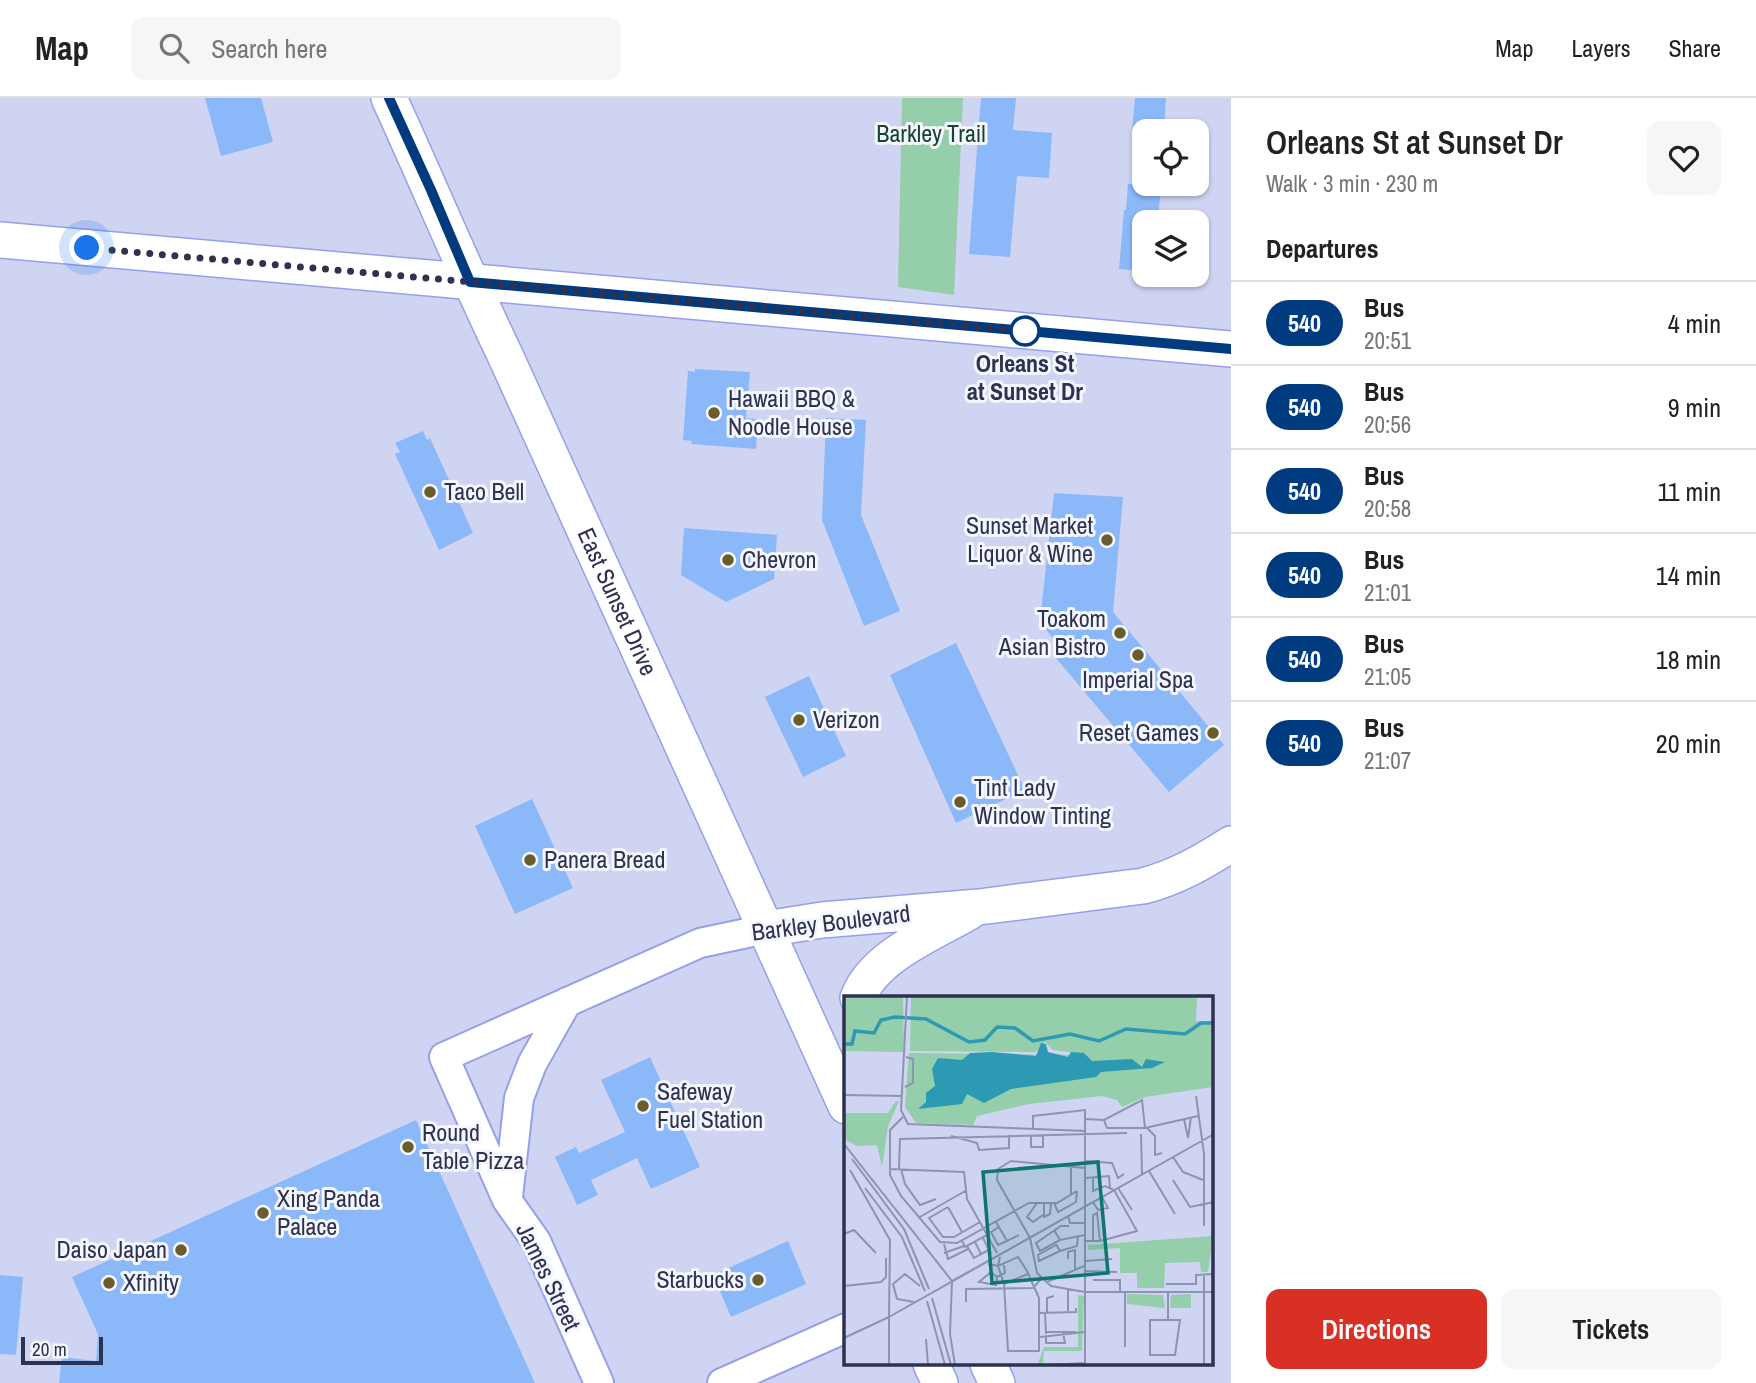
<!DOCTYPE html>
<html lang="en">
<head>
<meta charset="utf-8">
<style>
	:root { --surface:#fff; --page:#f6f6f6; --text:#222; --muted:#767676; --line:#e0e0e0; --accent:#d93025 }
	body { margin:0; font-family:"Archivo Narrow",sans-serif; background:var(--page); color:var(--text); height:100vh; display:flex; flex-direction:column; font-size:26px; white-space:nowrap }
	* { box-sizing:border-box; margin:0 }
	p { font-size:23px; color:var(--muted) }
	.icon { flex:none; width:38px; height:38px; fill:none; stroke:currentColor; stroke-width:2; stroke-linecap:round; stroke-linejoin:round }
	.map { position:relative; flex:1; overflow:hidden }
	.drawer { display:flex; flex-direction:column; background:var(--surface); width:525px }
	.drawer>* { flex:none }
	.badge { padding:0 14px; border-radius:23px; font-size:24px; line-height:46px }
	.controls { position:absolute; left:1132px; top:21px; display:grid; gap:14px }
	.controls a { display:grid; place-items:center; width:77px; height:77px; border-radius:14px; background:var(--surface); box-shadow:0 2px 5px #0004; font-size:35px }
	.scale { position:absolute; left:21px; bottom:18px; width:82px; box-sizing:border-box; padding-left:7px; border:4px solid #2e3250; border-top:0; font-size:19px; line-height:24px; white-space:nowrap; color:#2e3250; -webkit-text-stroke:5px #f5f7ff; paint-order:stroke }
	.you { position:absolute; width:35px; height:35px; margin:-18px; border:5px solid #fff; border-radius:50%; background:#1a73e8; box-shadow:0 0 0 10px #1a73e833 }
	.map>.badge { position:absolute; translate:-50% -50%; box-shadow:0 0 0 4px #fff }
	h2 { padding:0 35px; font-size:26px; line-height:63px }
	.round { display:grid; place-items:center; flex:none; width:74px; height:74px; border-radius:14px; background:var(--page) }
	.headline { display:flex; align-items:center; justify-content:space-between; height:119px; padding:0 35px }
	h1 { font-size:33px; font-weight:600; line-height:52px }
	.action { display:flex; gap:14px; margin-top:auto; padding:14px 35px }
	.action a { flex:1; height:80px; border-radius:14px; background:var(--accent); color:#fff; font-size:28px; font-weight:600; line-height:80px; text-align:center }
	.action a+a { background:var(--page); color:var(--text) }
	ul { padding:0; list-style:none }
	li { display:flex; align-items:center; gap:21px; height:84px; padding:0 35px; border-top:2px solid var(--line) }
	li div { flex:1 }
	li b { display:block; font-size:26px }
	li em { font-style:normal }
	li .badge { min-width:77px; font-weight:700; text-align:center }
	header { display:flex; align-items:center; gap:42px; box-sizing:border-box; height:98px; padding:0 35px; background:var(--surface); border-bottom:2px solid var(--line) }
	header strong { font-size:33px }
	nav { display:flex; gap:38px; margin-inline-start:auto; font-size:24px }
	.search { width:490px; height:63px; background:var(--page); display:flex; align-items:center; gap:18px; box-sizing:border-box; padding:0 24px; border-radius:14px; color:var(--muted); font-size:26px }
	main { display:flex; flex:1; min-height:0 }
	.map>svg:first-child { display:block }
</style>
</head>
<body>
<header>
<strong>Map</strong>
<div class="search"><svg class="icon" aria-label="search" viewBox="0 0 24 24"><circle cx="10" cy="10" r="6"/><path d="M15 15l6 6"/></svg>Search here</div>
<nav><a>Map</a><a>Layers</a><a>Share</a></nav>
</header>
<main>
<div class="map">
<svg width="1231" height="1285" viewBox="0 0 1231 1285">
	<rect width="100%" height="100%" fill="#cfd4f3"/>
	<path fill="#94ceaa" d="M 902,0 L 963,0 L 954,197 L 898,189 Z"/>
	<path fill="#8ab8f9" d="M 205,0 L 261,0 L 273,44 L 221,58 Z
		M 981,0 L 1016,0 L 1013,32 L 1052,35 L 1049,80 L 1017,78 L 1010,159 L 969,156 Z
		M 1135,0 L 1166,0 L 1164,33 L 1132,33 Z
		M 1128,86 L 1161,86 L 1158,124 L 1144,124 L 1144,173 L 1119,171 L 1124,112 L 1126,112 Z
		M 695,271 L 750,274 L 746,320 L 758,321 L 756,351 L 691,346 L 692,343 L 683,342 L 688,273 L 695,274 Z
		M 826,320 L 866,322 L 861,417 L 900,513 L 864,528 L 822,422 Z
		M 423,333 L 427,342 L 430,340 L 473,435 L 439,452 L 395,356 L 400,354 L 395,345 Z
		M 1054,395 L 1123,399 L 1113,514 L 1224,647 L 1169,694 L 1055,559 L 1063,553 L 1040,524 Z
		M 684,430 L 777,437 L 774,481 L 726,504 L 681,477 Z
		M 956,545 L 1025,692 L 956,725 L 890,577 Z
		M 809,578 L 846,658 L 803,679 L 765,599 Z
		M 532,701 L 573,790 L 515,816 L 475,728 Z
		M 650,959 L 700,1069 L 651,1091 L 637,1060 L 591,1082 L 598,1097 L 577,1107 L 555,1059 L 576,1049 L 579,1055 L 625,1034 L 601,982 Z
		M 416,1022 L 535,1285 L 59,1285 L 62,1259 L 96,1263 L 98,1236 L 72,1179 Z
		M 788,1143 L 806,1186 L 731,1219 L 713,1177 Z
		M 0,1177 L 23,1179 L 16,1257 L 0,1256 Z"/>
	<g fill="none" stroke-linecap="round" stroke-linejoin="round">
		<g stroke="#95a0e9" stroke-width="32">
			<path id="minor" d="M 508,1099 L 519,1000 L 532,966 L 567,904
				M 599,1285 L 536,1143 L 507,1102 L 444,959 L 700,845 L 766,831
				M 722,1285 L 846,1230"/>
		</g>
		<g stroke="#95a0e9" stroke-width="38">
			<g id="major">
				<path id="s1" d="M 389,0 C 428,85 464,172 505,257 L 846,1008"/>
				<path d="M 0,142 L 1231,251"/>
				<path d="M 766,831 L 822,822 L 979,809 L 1143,788 C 1175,780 1203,764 1231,746"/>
				<path d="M 858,900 C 874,858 931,836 969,814"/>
				<path d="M 931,1266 L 940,1285"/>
				<path d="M 988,1266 L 997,1285"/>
			</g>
		</g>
		<use href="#minor" stroke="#fff" stroke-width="28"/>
		<use href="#major" stroke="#fff" stroke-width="35"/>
	</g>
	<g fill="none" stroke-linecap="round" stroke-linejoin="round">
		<g stroke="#fff" stroke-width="16">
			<path id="line" d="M 389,0 L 431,92 L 470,184 L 1231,251"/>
		</g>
		<use href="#line" stroke="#003b80" stroke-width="10"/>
		<path stroke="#2e3250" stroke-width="7" stroke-dasharray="0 12.6" d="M 87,150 L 1025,233"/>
	</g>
	<circle fill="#fff" stroke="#003b80" stroke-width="3.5" cx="1025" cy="233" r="14"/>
	<g fill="#695e2b" stroke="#f5f7ff" stroke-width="2.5">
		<circle cx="714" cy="315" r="7"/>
		<circle cx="430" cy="394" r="7"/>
		<circle cx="1107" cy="442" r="7"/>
		<circle cx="728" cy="462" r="7"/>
		<circle cx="1120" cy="535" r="7"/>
		<circle cx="1138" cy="557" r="7"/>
		<circle cx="799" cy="622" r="7"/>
		<circle cx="1213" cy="635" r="7"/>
		<circle cx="960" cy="704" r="7"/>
		<circle cx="530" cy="762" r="7"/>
		<circle cx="643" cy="1008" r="7"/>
		<circle cx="408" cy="1049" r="7"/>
		<circle cx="263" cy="1115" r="7"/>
		<circle cx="181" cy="1152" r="7"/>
		<circle cx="758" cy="1182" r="7"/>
		<circle cx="109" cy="1185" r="7"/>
	</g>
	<g text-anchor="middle" stroke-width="6" stroke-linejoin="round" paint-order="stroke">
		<g font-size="24" fill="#18432c" stroke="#f5f7ff">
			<text x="931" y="44">Barkley Trail</text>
		</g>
		<g font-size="24" font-weight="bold" fill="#2e3250" stroke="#f5f7ff">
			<text x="1025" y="274">Orleans St<tspan x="1025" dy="28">at Sunset Dr</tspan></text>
		</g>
		<g font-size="24" fill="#2e3250" stroke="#f5f7ff" text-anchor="start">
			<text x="728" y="309">Hawaii BBQ &amp;<tspan x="728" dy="28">Noodle House</tspan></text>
			<text x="444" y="402">Taco Bell</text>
			<text x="1093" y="436" text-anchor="end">Sunset Market<tspan x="1093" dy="28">Liquor &amp; Wine</tspan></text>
			<text x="742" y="470">Chevron</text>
			<text x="1106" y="529" text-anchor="end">Toakom<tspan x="1106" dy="28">Asian Bistro</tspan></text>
			<text x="1138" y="590" text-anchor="middle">Imperial Spa</text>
			<text x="813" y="630">Verizon</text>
			<text x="1199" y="643" text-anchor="end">Reset Games</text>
			<text x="974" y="698">Tint Lady<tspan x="974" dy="28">Window Tinting</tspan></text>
			<text x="544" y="770">Panera Bread</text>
			<text x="657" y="1002">Safeway<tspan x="657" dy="28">Fuel Station</tspan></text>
			<text x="422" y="1043">Round<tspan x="422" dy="28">Table Pizza</tspan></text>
			<text x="277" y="1109">Xing Panda<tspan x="277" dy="28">Palace</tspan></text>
			<text x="167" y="1160" text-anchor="end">Daiso Japan</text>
			<text x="744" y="1190" text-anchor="end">Starbucks</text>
			<text x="123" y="1193">Xfinity</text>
		</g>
		<g font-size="24" fill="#2e3250" stroke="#f5f7ff">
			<text dy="8" stroke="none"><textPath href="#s1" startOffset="553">East Sunset Drive</textPath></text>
			<text transform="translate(831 825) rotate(-7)" y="8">Barkley Boulevard</text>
			<text transform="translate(548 1179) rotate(64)" y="8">James Street</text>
		</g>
	</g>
	<g transform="translate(844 898)">
		<rect width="369" height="369" fill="#cfd4f3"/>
		<path d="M 0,0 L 59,0 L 60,56 L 0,55 ZM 67,0 L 353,0 L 352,25 L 369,25 L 369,91 L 301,101 L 278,111 L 273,104 L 258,100 L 185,108 L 133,120 L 129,129 L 72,127 L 61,111 L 65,57 L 246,59 L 209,54 L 201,46 L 192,56 L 66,55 ZM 52,105 L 55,105 L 44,130 L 38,171 L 33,149 L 13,150 L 0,143 L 0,117 L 44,117 ZM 369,240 L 364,276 L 357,276 L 356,266 L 321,267 L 320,292 L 293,292 L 293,277 L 276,277 L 276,252 L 244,254 L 244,249 ZM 283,298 L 319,299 L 321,312 L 283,308 ZM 347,298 L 347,312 L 326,312 L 327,299 ZM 234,299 L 240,300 L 238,355 L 200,355 L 199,369 L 164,369 L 194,367 L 200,351 L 234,351 Z" fill="#94ceaa"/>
		<path d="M 197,47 L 202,48 L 204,56 L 224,61 L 227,56 L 240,57 L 248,65 L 288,63 L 298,71 L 302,63 L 321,66 L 308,72 L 257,76 L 252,81 L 167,93 L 140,107 L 123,98 L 118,108 L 74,113 L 82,106 L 82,97 L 91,90 L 88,73 L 94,62 L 118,64 L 126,57 L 148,56 L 192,60 Z" fill="#2d9ab3"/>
		<path fill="none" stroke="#2d9ab3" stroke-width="3.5" d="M 0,48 L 8,48 L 11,35 L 30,37 L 37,24 L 51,21 L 82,23 L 125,46 L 141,44 L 153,31 L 171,32 L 189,45 L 226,38 L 255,45 L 282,33 L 341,38 L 357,27 L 370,27"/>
		<path fill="none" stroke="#8f93b2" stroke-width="2" d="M 63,0 L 57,114 L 64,128 L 241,135 L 241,369M 61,91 L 69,87 L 69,63 L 62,61M 0,99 L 57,100M 352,100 L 360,158 L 360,230M 59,121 L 46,134 L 46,179 L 57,200 L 96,246 L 113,247 L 185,207 L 213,207 L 233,195M 241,123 L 260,124 L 298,104 L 301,132 L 263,132 L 260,124M 340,123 L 344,142 L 347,121M 189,132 L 189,120 L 241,114 L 241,134M 301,132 L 354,120M 303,132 L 311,140 L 311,159 L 318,157M 297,138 L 298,178M 187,139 L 187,151 L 199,151 L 199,139M 107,140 L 133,147 L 135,154 L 165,152 L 165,139M 0,148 L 108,285 L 106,338 L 111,369M 329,161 L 339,176 L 359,184M 8,163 L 60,233 L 85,293M 241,165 L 268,167 L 274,182 L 280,178M 45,173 L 120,176 L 123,203 L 153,257M 55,173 L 56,143 L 283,137M 57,173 L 61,188 L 76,209 L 92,203M 6,174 L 46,244 L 45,321M 305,175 L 331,218M 241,182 L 265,180 L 266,192M 249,182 L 249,195 L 261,190 L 270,194 L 293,235 L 256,245M 329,184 L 346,211 L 370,206M 21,192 L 58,241 L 81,295M 274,192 L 288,214M 227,198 L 227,172M 249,206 L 254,214 L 264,212 L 258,201M 193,207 L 183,221 L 189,226 L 199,219M 200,207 L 200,221 L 206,218 L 207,207M 210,207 L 214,216 L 232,206 L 233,195M 104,211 L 85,222 L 99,241 L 110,241 L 136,226M 104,211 L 118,236M 224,220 L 226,227 L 241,227M 74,222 L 123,194M 152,226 L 163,245 L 175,239M 155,231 L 147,236 L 154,249 L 163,245M 210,234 L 216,244 L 241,239M 0,238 L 10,234 L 32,257M 186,242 L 153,184 L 154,173 L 167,165 L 241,172M 186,242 L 193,277 L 207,290 L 241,296 L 370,296M 216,244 L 196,255 L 192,247 L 217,230 L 225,230M 118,245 L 121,251 L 143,239M 241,245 L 256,245 L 253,217 L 249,219 L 249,245M 100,248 L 104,263 L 124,253M 212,248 L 216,255 L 233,250 L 234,240M 212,249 L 194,259 L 195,265 L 216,255M 123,250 L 130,262 L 137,258 L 131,246M 100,257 L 120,250M 137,258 L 145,254 L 139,242M 224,263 L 224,256 L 231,254 L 231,275M 241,265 L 268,263M 144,268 L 154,270 L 174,261 L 183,275 L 195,302 L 195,355 L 164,355 L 160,288 L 154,270 L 156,261M 241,275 L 273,276M 360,280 L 360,369M 153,281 L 147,276 L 135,286 L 152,289 L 153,281 L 161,277 L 160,269M 249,284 L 276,284 L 276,296M 108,285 L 162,255M 203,286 L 240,270M 160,288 L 184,278M 322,288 L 352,288 L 352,279 L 370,278M 0,290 L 37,286 L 42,281 L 42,262M 224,293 L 224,315M 281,297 L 281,351M 88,302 L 107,369M 83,305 L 101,369M 70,306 L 53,303 L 49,288 L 61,278 L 76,290M 122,306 L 122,293 L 189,292 L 197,283M 195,317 L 232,316 L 232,312M 201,317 L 202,338M 203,317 L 203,302 L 210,300M 306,324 L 336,324 L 331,359 L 306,359 ZM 324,324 L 324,296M 202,336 L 232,336M 196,341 L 241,336M 202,341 L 202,347 L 221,347 L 219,337M 0,342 L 45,321M 82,343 L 84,369M 45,369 L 45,321 L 370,138M 203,369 L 241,367"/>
		<path fill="#0f766e" fill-opacity="0.15" stroke="#0f766e" stroke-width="3.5" d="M 254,166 L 264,277 L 148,287 L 139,176 Z"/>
		<rect width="369" height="369" fill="none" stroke="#2e3250" stroke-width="3.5"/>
	</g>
</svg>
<div class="controls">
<a><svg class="icon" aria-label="locate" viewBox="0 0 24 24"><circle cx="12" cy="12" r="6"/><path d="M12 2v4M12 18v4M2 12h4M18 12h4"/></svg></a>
<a><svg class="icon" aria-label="layers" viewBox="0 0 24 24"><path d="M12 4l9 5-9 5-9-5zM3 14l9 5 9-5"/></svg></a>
</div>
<div class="scale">20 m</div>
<div class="you" style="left:87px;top:150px"></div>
</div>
<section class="drawer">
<div class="headline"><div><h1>Orleans St at Sunset Dr</h1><p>Walk · 3 min · 230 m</p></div><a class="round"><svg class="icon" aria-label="heart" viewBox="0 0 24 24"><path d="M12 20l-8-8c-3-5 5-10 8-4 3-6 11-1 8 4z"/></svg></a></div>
<h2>Departures</h2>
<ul>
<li><span class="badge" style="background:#003b80;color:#fff">540</span><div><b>Bus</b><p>20:51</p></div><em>4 min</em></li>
<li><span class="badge" style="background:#003b80;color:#fff">540</span><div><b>Bus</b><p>20:56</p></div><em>9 min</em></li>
<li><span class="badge" style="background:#003b80;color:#fff">540</span><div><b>Bus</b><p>20:58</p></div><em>11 min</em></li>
<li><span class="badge" style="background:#003b80;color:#fff">540</span><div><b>Bus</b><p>21:01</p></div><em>14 min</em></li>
<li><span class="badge" style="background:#003b80;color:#fff">540</span><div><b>Bus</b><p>21:05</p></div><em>18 min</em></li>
<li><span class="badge" style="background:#003b80;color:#fff">540</span><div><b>Bus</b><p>21:07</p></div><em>20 min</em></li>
</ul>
<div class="action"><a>Directions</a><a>Tickets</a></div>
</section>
</main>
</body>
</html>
